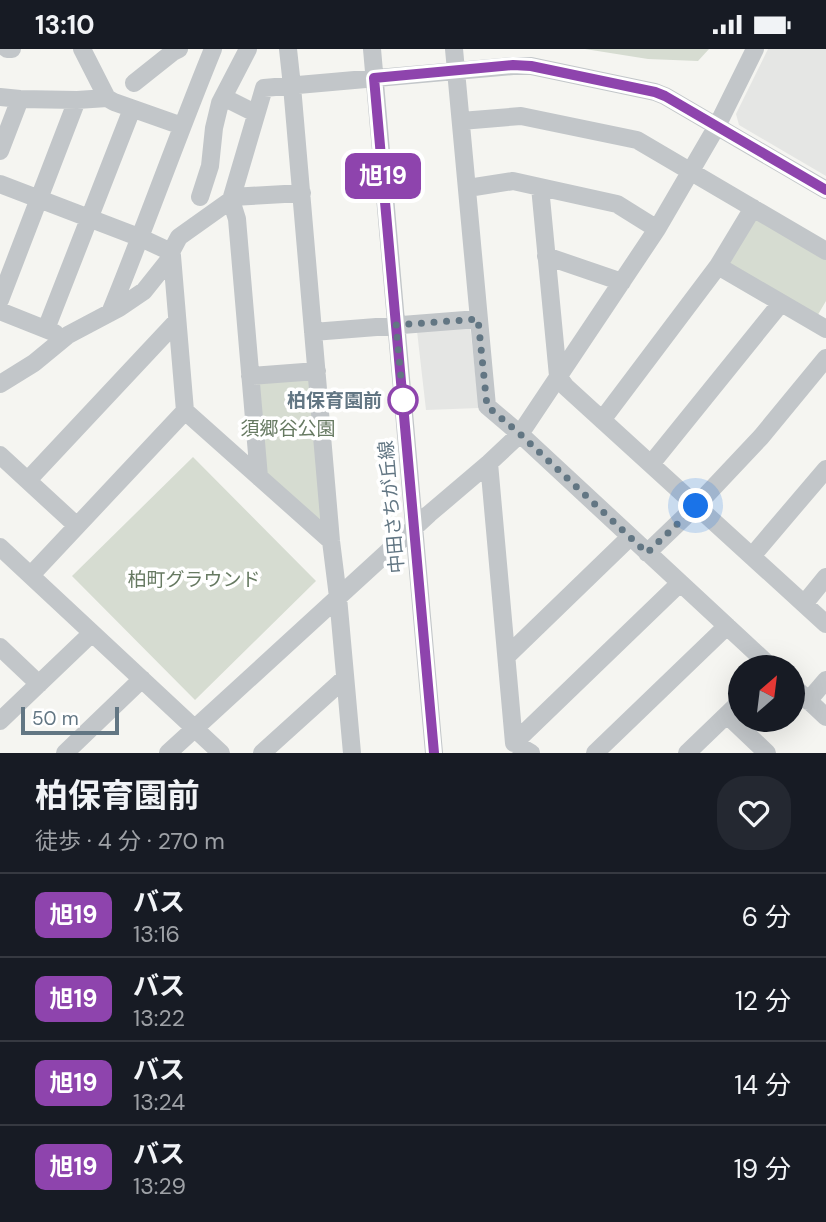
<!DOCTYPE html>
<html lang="ja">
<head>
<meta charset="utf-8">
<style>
	:root { --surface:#171b24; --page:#242831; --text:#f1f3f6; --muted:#9ea1a6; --line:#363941 }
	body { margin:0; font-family:"DM Sans","Noto Sans JP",sans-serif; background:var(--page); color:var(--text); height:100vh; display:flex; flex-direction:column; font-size:26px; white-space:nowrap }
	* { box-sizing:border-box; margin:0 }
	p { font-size:23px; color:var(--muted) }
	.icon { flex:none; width:38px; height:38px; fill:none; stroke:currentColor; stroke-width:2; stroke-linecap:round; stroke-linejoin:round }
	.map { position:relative; height:704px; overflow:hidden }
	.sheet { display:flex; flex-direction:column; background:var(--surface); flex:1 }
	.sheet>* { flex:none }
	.badge { padding:0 14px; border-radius:10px; font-size:24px; line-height:46px }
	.needle { width:46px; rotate:28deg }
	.controls { position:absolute; left:728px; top:606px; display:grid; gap:14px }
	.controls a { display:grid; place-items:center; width:77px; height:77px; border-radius:50%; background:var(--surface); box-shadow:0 7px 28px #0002; font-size:35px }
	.scale { position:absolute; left:21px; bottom:18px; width:98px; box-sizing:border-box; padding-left:7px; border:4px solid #627683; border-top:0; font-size:19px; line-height:24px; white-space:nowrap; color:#627683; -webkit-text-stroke:5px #fff; paint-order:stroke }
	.you { position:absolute; width:35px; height:35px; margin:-18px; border:5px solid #fff; border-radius:50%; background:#1a73e8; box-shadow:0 0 0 10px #1a73e833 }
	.map>.badge { position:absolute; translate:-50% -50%; box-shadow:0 0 0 4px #fff }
	.round { display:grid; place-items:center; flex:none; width:74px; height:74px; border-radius:28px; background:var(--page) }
	.summary { display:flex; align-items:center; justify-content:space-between; height:119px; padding:0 35px }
	h1 { font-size:33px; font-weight:700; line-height:52px }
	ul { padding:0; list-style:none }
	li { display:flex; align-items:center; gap:21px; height:84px; padding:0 35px; border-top:2px solid var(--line) }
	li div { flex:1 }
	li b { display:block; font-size:26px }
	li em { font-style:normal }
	li .badge { min-width:77px; font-weight:700; text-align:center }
	.status { display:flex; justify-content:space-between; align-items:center; height:49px; padding:0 35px; background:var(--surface); direction:ltr }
	.status svg { height:19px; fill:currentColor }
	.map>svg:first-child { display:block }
</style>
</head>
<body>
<div class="status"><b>13:10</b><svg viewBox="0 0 49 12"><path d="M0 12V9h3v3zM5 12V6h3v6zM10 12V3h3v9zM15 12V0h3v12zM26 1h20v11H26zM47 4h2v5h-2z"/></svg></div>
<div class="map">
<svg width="826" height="704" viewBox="0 0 826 704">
	<rect width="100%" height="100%" fill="#f5f5f1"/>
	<path fill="#e5e6e4" d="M 768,0 L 826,0 L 826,127 L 739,76 L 736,65 Z
		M 470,277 L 479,359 L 426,361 L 417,282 Z"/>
	<path fill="#d6dcd1" d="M 585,0 L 709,0 L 698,12 L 648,10 Z
		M 755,168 L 826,210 L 826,252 L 816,269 L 727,215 Z
		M 257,331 L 311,331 L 324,479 L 265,426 Z
		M 193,408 L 316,532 L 195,651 L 72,527 Z"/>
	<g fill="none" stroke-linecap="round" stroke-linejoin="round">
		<path stroke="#c2c6c9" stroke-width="18" d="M 7,0 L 12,0
			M 82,0 L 107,49
			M 288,0 L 292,37 L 331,492 L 338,548 L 352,704
			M 372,0 L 434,704
			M 454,0 L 487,357 L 520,385 L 771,618
			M 134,34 L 173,3 L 179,0
			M 0,48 L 20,50 L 77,51 L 107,49 L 114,53 L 182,77
			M 223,48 L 255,64
			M 461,72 L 521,67 L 637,91 L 826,202
			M 0,102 L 20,50
			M 0,135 L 141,189 L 171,203
			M 540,138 L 558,327 L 566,338 L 826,575
			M 468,139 L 513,132 L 540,138 L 617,155 L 657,180
			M 200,148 L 210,117 L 214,79 L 220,54 L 248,0
			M 232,148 L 302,144
			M 231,151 L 237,170 L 259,428
			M 172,207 L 185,362 L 331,492
			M 546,207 L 622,233
			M 718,217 L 826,280
			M 0,251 L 77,51
			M 0,262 L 55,284
			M 110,264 C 146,176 177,88 213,0
			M 46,280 L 132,60
			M 313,283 L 478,270
			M 250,327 L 317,322
			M 0,335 L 34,314 L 68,286 L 119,259 L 144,242 L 172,207 L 171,203 L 179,188 L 231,151 L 264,39 L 513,17 L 531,17 L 655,43 L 665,47 L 826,141
			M 602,371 L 718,217 L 753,159
			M 0,406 L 77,477
			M 489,414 L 514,694 L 531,704
			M 651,415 L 781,254
			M 28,431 L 177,272
			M 0,498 L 221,704
			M 647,504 L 696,457 L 761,388 L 826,309
			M 752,507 L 826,420
			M 31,526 L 185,362
			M 804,555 L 826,528
			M 0,598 L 39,635
			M 508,606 L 630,488
			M 793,637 L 826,668
			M 808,652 L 826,631
			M 727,666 L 767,704
			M 0,672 L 92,584
			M 514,694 L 680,534
			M 65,704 L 142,630
			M 168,704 L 429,465 L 489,414 L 520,385 L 657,180 L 717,77 L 755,0
			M 262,704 L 345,629
			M 595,704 L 727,577
			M 687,704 L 740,653"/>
	</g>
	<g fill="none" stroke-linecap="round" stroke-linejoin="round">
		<g stroke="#fff" stroke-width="16">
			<path id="line" d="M 434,704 L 374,29 L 513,16 L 531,17 L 655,43 L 665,47 L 826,141"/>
		</g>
		<use href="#line" stroke="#8e44ad" stroke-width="10"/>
		<path stroke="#627683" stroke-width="7" stroke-dasharray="0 12.6" d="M 403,351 L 396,276 L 478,270 L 487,357 L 520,385 L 647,504 L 696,457"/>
	</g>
	<circle fill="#fff" stroke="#8e44ad" stroke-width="3.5" cx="403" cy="351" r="14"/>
	<g text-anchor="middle" stroke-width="7" stroke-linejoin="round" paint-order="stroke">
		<g font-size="19" font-weight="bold" fill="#627683" stroke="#fff" text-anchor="end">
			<text x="382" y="358">柏保育園前</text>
		</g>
		<g font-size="19" fill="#677a62" stroke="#fff">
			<text x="288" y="386">須郷谷公園</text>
			<text x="194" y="537">柏町グラウンド</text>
		</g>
		<g font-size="19" fill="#627683" stroke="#fff">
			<text transform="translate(391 458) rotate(-95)" y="7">中田さちが丘線</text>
		</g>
	</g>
</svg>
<div class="controls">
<a><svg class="needle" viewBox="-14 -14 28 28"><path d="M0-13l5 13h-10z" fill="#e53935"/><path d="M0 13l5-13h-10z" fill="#9ea1a6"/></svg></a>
</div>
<div class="scale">50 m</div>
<div class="you" style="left:696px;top:457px"></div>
<b class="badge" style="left:383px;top:127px;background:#8e44ad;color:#fff">旭19</b>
</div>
<section class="sheet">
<div class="summary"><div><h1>柏保育園前</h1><p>徒歩 · 4 分 · 270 m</p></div><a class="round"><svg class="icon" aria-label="heart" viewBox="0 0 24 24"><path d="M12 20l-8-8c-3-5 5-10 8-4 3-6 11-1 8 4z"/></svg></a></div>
<ul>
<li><span class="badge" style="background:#8e44ad;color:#fff">旭19</span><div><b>バス</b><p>13:16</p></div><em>6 分</em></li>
<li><span class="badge" style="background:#8e44ad;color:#fff">旭19</span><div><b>バス</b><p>13:22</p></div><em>12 分</em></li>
<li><span class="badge" style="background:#8e44ad;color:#fff">旭19</span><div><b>バス</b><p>13:24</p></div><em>14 分</em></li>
<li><span class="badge" style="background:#8e44ad;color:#fff">旭19</span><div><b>バス</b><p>13:29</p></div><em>19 分</em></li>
</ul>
</section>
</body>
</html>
